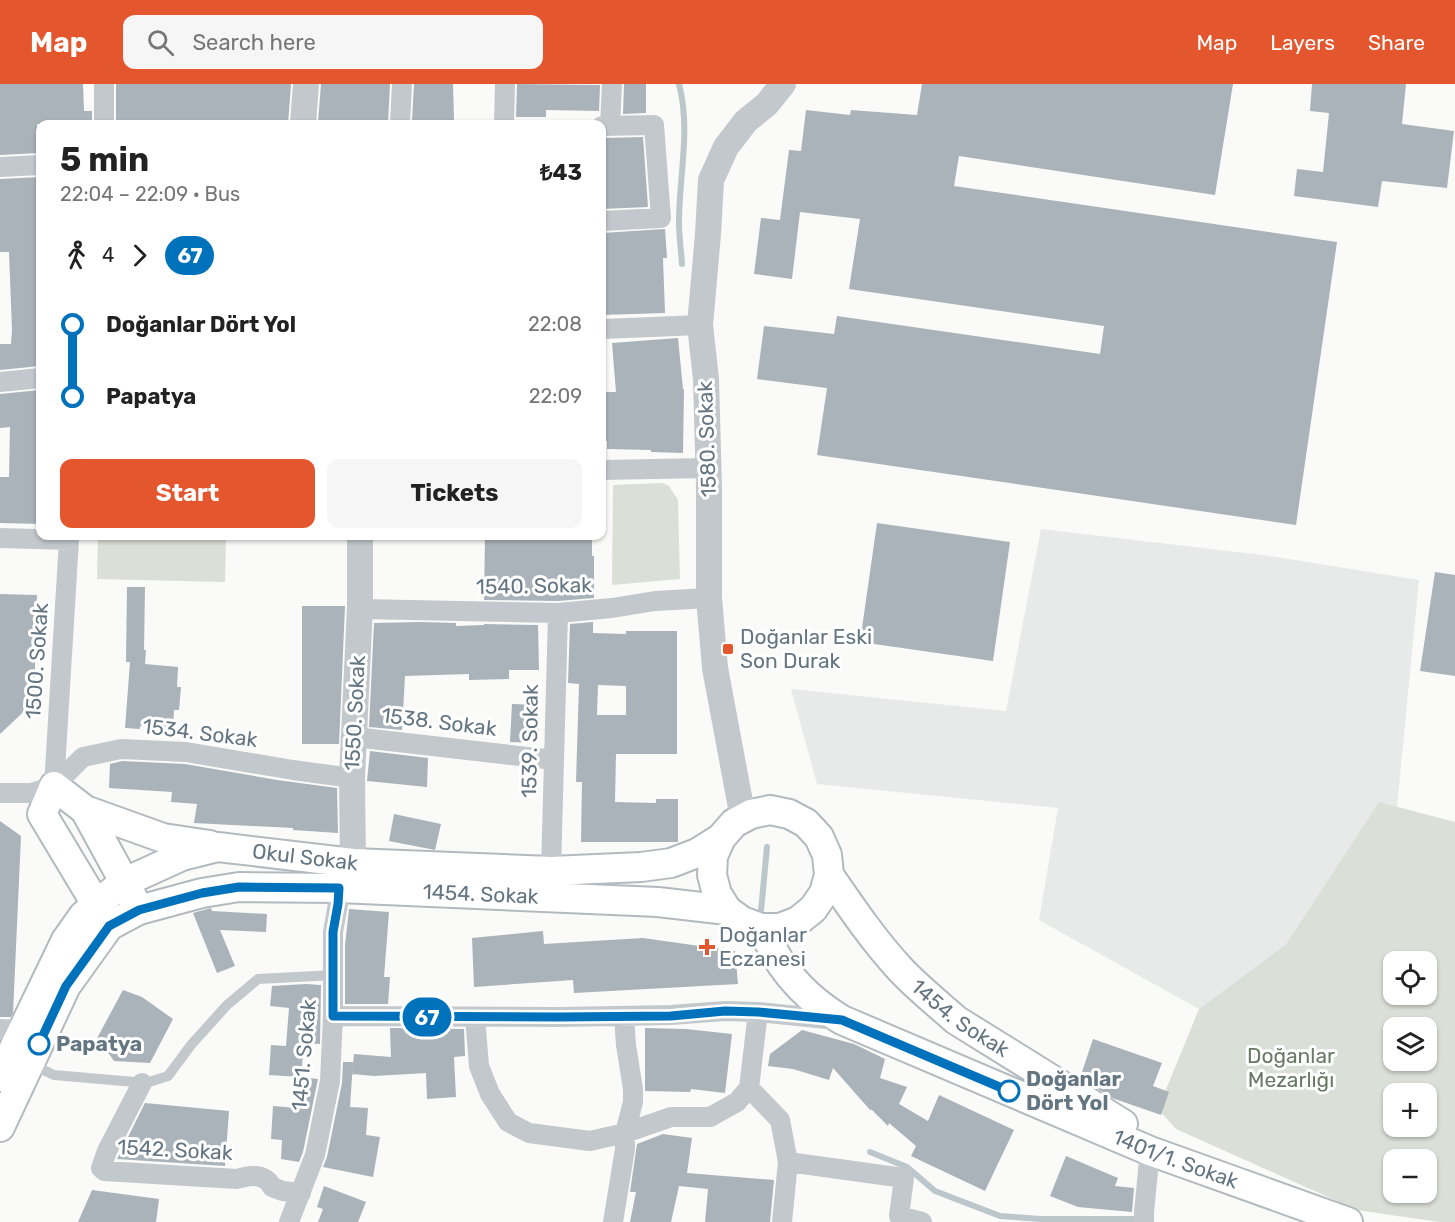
<!DOCTYPE html>
<html lang="en">
<head>
<meta charset="utf-8">
<style>
	:root { --surface:#fff; --page:#f6f6f6; --text:#222; --muted:#767676; --accent:#e4572e }
	body { margin:0; font-family:Rubik,sans-serif; background:var(--page); color:var(--text); height:100vh; display:flex; flex-direction:column; font-size:22px; white-space:nowrap }
	* { box-sizing:border-box; margin:0 }
	p { font-size:20px; color:var(--muted) }
	.icon { flex:none; width:33px; height:33px; fill:none; stroke:currentColor; stroke-width:2; stroke-linecap:round; stroke-linejoin:round }
	.map { position:relative; flex:1; overflow:hidden }
	.drawer { position:absolute; left:36px; top:36px; width:570px; height:420px; display:flex; flex-direction:column; background:var(--surface); border-radius:12px; box-shadow:0 2px 4px #0004 }
	.drawer>* { flex:none }
	.badge { padding:0 12px; border-radius:20px; font-size:21px; line-height:39px }
	.controls { position:absolute; left:1383px; top:867px; display:grid; gap:12px }
	.controls a { display:grid; place-items:center; width:54px; height:54px; border-radius:12px; background:var(--surface); box-shadow:0 2px 4px #0004; font-size:30px }
	.map>.badge { position:absolute; translate:-50% -50%; box-shadow:0 0 0 3px #fff }
	.legs { display:flex; align-items:center; gap:9px; height:66px; padding:0 24px; font-size:20px }
	.legs p { margin-inline-start:auto }
	.summary { display:flex; align-items:center; justify-content:space-between; height:102px; padding:0 24px }
	h1 { font-size:33px; font-weight:700; line-height:45px }
	.primary-button { display:flex; gap:12px; margin-top:auto; padding:12px 24px }
	.primary-button a { flex:1; height:69px; border-radius:12px; background:var(--accent); color:#fff; font-size:24px; font-weight:700; line-height:69px; text-align:center }
	.primary-button a+a { background:var(--page); color:var(--text) }
	ul { padding:0 24px; list-style:none }
	li { display:flex; align-items:center; gap:21px; height:72px; font-size:22px }
	li i { display:grid; place-items:center; width:9px; height:100%; margin:0 8px; background:currentColor }
	li i::after { content:''; width:15px; height:15px; margin:-8px; border:4px solid; border-radius:50%; background:var(--surface) }
	li p { margin-inline-start:auto }
	li:first-child i { background:linear-gradient(#0000 50%,currentColor 0) }
	li:last-child i { background:linear-gradient(currentColor 50%,#0000 0) }
	header { display:flex; align-items:center; gap:36px; box-sizing:border-box; height:84px; padding:0 30px; background:var(--accent); color:#fff }
	header strong { font-size:28px }
	nav { display:flex; gap:33px; margin-inline-start:auto; font-size:21px }
	.search { width:420px; height:54px; background:var(--page); display:flex; align-items:center; gap:15px; box-sizing:border-box; padding:0 21px; border-radius:12px; color:var(--muted); font-size:22px }
	.map>svg:first-child { display:block }
</style>
</head>
<body>
<header>
<strong>Map</strong>
<div class="search"><svg class="icon" aria-label="search" viewBox="0 0 24 24"><circle cx="10" cy="10" r="6"/><path d="M15 15l6 6"/></svg>Search here</div>
<nav><a>Map</a><a>Layers</a><a>Share</a></nav>
</header>
<div class="map">
<svg width="1455" height="1138" viewBox="0 0 1455 1138">
	<rect width="100%" height="100%" fill="#fafaf8"/>
	<path fill="#e8e9e9" d="M 1041,445 L 1270,472 L 1419,496 L 1397,723 L 1379,718 L 1286,860 L 1199,925 L 1039,836 L 1058,724 L 817,700 L 791,605 L 1006,627 Z"/>
	<path fill="#dadfd7" fill-rule="evenodd" d="M 663,399 L 669,402 L 678,416 L 680,495 L 612,501 L 613,401 Z
		M 98,452 L 226,452 L 225,498 L 97,495 Z
		M 1379,718 L 1455,738 L 1455,1138 L 1439,1138 L 1357,1126 L 1176,1045 L 1158,1025 L 1199,925 L 1286,860 ZM 1394,878 L 1426,878 L 1426,910 L 1394,910 ZM 1394,944 L 1426,944 L 1426,976 L 1394,976 ZM 1394,1010 L 1426,1010 L 1426,1042 L 1394,1042 ZM 1394,1076 L 1426,1076 L 1426,1108 L 1394,1108 Z"/>
	<g fill="none" stroke-linecap="round" stroke-linejoin="round">
		<path stroke="#bbc7cb" stroke-width="6" d="M 679,0 C 691,46 679,92 679,138 C 679,152 681,166 682,180
			M 761,827 L 767,763
			M 870,1068 L 907,1083 L 935,1107 L 1000,1132 L 1041,1135 L 1134,1135"/>
	</g>
	<path fill="#aab3b9" fill-rule="evenodd" d="M 0,0 L 83,0 L 84,27 L 92,27 L 92,40 L 37,40 L 39,69 L 0,71 Z
		M 116,0 L 291,0 L 288,40 L 116,40 Z
		M 321,0 L 390,0 L 388,39 L 318,38 Z
		M 414,0 L 453,0 L 454,36 L 412,37 Z
		M 517,0 L 600,1 L 599,27 L 546,26 L 546,33 L 516,33 Z
		M 624,0 L 646,0 L 646,29 L 623,30 Z
		M 922,0 L 1233,0 L 1215,111 L 959,72 L 954,102 L 1337,158 L 1296,441 L 817,371 L 827,304 L 757,295 L 764,242 L 834,250 L 837,232 L 1100,270 L 1104,242 L 849,205 L 860,135 L 800,128 L 792,195 L 754,190 L 761,134 L 780,136 L 789,66 L 801,67 L 806,26 L 850,31 L 851,26 L 917,31 Z
		M 1312,0 L 1406,0 L 1402,40 L 1454,47 L 1447,104 L 1382,97 L 1378,123 L 1294,112 L 1297,85 L 1323,88 L 1329,29 L 1310,27 Z
		M 643,53 L 648,123 L 602,125 L 602,94 L 605,94 L 603,54 Z
		M 40,93 L 40,119 L 39,119 L 40,163 L 40,282 L 0,286 L 0,260 L 11,260 L 12,246 L 9,168 L 0,168 L 0,95 Z
		M 665,145 L 667,174 L 663,174 L 665,229 L 602,231 L 602,149 Z
		M 678,254 L 683,305 L 684,305 L 683,369 L 651,368 L 651,366 L 607,365 L 607,357 L 602,357 L 602,308 L 616,308 L 612,259 Z
		M 40,306 L 40,440 L 0,439 L 0,393 L 9,393 L 10,343 L 0,344 L 0,310 Z
		M 877,439 L 1010,458 L 993,577 L 860,558 Z
		M 485,452 L 592,452 L 592,472 L 594,472 L 594,514 L 558,517 L 484,516 Z
		M 1435,488 L 1455,491 L 1455,592 L 1420,587 Z
		M 127,503 L 145,503 L 144,566 L 146,566 L 145,580 L 178,583 L 177,603 L 181,603 L 179,626 L 174,626 L 173,645 L 140,642 L 140,645 L 125,644 L 130,578 L 126,578 Z
		M 0,510 L 37,511 L 34,618 L 0,650 Z
		M 302,522 L 345,522 L 339,660 L 302,660 Z
		M 421,538 L 456,539 L 456,542 L 484,541 L 484,540 L 538,541 L 539,586 L 509,586 L 509,595 L 469,596 L 469,590 L 405,592 L 402,646 L 369,643 L 374,539 Z
		M 593,538 L 593,549 L 626,550 L 626,547 L 677,547 L 677,670 L 616,670 L 615,718 L 656,719 L 656,715 L 678,715 L 678,758 L 581,758 L 582,698 L 576,698 L 579,600 L 568,599 L 570,540 ZM 598,601 L 626,602 L 626,631 L 597,631 Z
		M 512,620 L 540,621 L 538,659 L 510,658 Z
		M 370,667 L 428,674 L 427,703 L 367,697 Z
		M 122,677 L 185,680 L 277,696 L 337,704 L 338,749 L 293,746 L 293,744 L 194,739 L 197,720 L 171,718 L 172,708 L 109,704 L 110,680 Z
		M 394,730 L 441,740 L 435,766 L 389,757 Z
		M 0,737 L 21,752 L 13,929 L 11,933 L 0,933 Z
		M 211,824 L 212,827 L 267,830 L 266,848 L 220,846 L 235,882 L 217,889 L 193,829 Z
		M 349,825 L 389,828 L 384,893 L 390,893 L 388,920 L 345,920 L 345,861 Z
		M 543,847 L 544,860 L 643,854 L 735,867 L 738,900 L 574,909 L 573,896 L 474,903 L 472,854 Z
		M 306,900 L 321,901 L 320,960 L 304,959 L 301,993 L 269,991 L 271,961 L 286,962 L 289,924 L 270,922 L 272,902 Z
		M 123,906 L 142,913 L 173,935 L 150,979 L 114,977 L 109,970 L 95,966 L 95,958 Z
		M 390,944 L 464,945 L 465,972 L 454,973 L 456,1013 L 427,1015 L 426,989 L 374,992 L 352,990 L 354,970 L 391,973 Z
		M 645,944 L 686,945 L 732,950 L 725,1009 L 691,1005 L 690,1008 L 645,1007 Z
		M 802,946 L 854,960 L 885,975 L 880,994 L 907,1003 L 899,1020 L 928,1037 L 939,1011 L 1014,1046 L 985,1107 L 911,1072 L 916,1062 L 889,1039 L 888,1042 L 871,1025 L 871,1027 L 833,984 L 829,996 L 793,985 L 768,982 L 770,970 Z
		M 1093,955 L 1162,979 L 1153,1002 L 1169,1008 L 1161,1031 L 1112,1014 L 1080,994 Z
		M 343,978 L 353,978 L 350,1023 L 368,1024 L 366,1051 L 380,1053 L 373,1093 L 323,1083 L 327,1073 L 342,999 Z
		M 299,993 L 318,995 L 303,1068 L 299,1078 L 281,1075 L 282,1056 L 271,1055 L 273,1022 L 297,1024 Z
		M 145,1019 L 229,1027 L 225,1082 L 117,1075 Z
		M 663,1050 L 692,1054 L 687,1089 L 774,1096 L 770,1138 L 705,1138 L 708,1105 L 679,1102 L 671,1138 L 630,1138 L 636,1108 L 630,1108 L 637,1060 Z
		M 1066,1072 L 1118,1094 L 1115,1102 L 1134,1104 L 1132,1128 L 1078,1123 L 1050,1112 Z
		M 324,1102 L 366,1118 L 358,1138 L 318,1138 L 323,1125 L 317,1123 Z
		M 92,1106 L 159,1115 L 156,1138 L 78,1138 Z"/>
	<g fill="none" stroke-linecap="round" stroke-linejoin="round">
		<g stroke="#b3babf" stroke-width="32">
			<g id="secondary">
				<path d="M 85,726 L 133,814"/>
				<path id="s1" d="M 829,791 C 851,823 874,857 901,886 C 918,904 938,920 956,936 L 1123,1040"/>
				<path d="M 105,835 L 42,730 L 54,702 L 85,726 L 163,754 L 210,761"/>
				<path id="s2" d="M 761,844 C 768,856 774,869 782,881 C 797,903 819,922 842,936 L 1150,1067 L 1348,1138"/>
				<path id="s3" d="M 0,993 L 66,856 L 83,832 L 96,820 L 125,798 L 182,772 L 218,763 L 353,779 L 551,787 L 641,783 L 671,779 L 697,769 L 721,754 L 734,739 L 751,730 L 770,726 L 789,730 L 806,739 L 819,753 L 827,771 L 829,791 L 824,809 L 813,825 L 798,837 L 780,844 L 761,844 L 742,837 L 727,826 L 717,810 L 712,791 L 713,772 L 721,754"/>
				<path id="s4" d="M 0,1043 L 66,902 L 109,842 L 139,826 L 202,809 L 239,803 L 339,804 L 658,818 L 727,826"/>
			</g>
		</g>
		<path stroke="#c3c8cc" stroke-width="10" d="M 31,980 L 54,991 L 146,999 L 168,992 L 191,961 L 227,921 L 258,895 L 334,891"/>
		<path stroke="#c3c8cc" stroke-width="20" d="M 104,0 L 104,40
			M 400,40 L 402,0
			M 504,40 L 505,0
			M 602,42 L 654,41 L 661,134 L 602,137
			M 610,42 L 612,0
			M 0,83 L 40,81
			M 602,245 L 700,241
			M 0,298 L 40,294
			M 602,386 L 707,384
			M 0,454 L 69,456 L 54,702
			M 360,525 L 558,529 L 612,524 L 655,517 L 709,514
			M 354,653 L 554,676
			M 0,709 L 31,709 L 54,702 L 83,673 L 121,665 L 186,668 L 293,686 L 352,694
			M 551,787 L 558,529
			M 333,932 L 559,933 L 671,931 L 725,927 L 758,928 L 837,936
			M 475,933 L 479,982 L 490,1010 L 508,1038 L 529,1049 L 590,1057 L 625,1049 L 671,1033 L 710,1033 L 737,1018 L 749,1004 L 758,928
			M 0,945 L 22,946
			M 142,999 L 107,1067 L 101,1084 L 104,1087 L 237,1095 C 250,1091 265,1089 272,1103 L 283,1107 L 301,1109
			M 749,1004 L 780,1036 L 788,1078 L 782,1138
			M 788,1078 L 904,1094 L 899,1132 L 922,1138
			M 289,1138 L 315,1071 L 330,997 L 333,932 L 333,848 L 338,820 L 339,804
			M 613,1138 L 625,1065 L 625,1049 L 633,1018 L 633,1005 L 626,961 L 624,932
			M 1144,1138 L 1144,1128 L 1150,1067"/>
		<path stroke="#c3c8cc" stroke-width="26" d="M 303,40 L 306,0
			M 743,734 L 715,584 L 709,514 L 709,404 L 706,295 L 700,241 L 708,150 L 711,96 L 726,63 L 746,37 L 767,20 L 783,0
			M 343,797 L 353,779 L 352,694 L 360,522 L 360,452"/>
		<use href="#secondary" stroke="#fff" stroke-width="28"/>
	</g>
	<g fill="none" stroke-linecap="round" stroke-linejoin="round">
		<g stroke="#fff" stroke-width="14">
			<path id="line-1" d="M 39,960 L 66,902 L 109,842 L 139,826 L 202,809 L 239,803 L 339,804 L 338,820 L 333,848 L 333,932 L 559,933 L 671,932 L 725,927 L 758,928 L 842,936 L 1009,1007"/>
		</g>
		<use href="#line-1" stroke="#0072bc" stroke-width="9"/>
	</g>
	<g fill="#e4572e" stroke="#fff" stroke-width="2">
		<rect x="722" y="559" width="12" height="12" rx="3"/>
		<path d="M704 854h6v6h6v6h-6v6h-6v-6h-6v-6h6z"/>
	</g>
	<g fill="#fff" stroke="#0072bc" stroke-width="3">
		<circle cx="39" cy="960" r="10"/>
		<circle cx="1009" cy="1007" r="10"/>
	</g>
	<g text-anchor="middle" stroke-width="6" stroke-linejoin="round" paint-order="stroke">
		<g font-size="21" fill="#657683" stroke="#fff">
			<text transform="translate(707 355) rotate(-92)" y="7">1580. Sokak</text>
			<text transform="translate(534 502) rotate(-1)" y="7">1540. Sokak</text>
			<text transform="translate(37 577) rotate(-86)" y="7">1500. Sokak</text>
			<text transform="translate(355 629) rotate(-87)" y="7">1550. Sokak</text>
			<text transform="translate(439 638) rotate(7)" y="7">1538. Sokak</text>
			<text transform="translate(200 649) rotate(7)" y="7">1534. Sokak</text>
			<text transform="translate(530 657) rotate(-89)" y="7">1539. Sokak</text>
			<text dy="7" stroke="none"><textPath href="#s3" startOffset="423">Okul Sokak</textPath></text>
			<text dy="7" stroke="none"><textPath href="#s4" startOffset="608">1454. Sokak</textPath></text>
			<text dy="7" stroke="none"><textPath href="#s1" startOffset="196">1454. Sokak</textPath></text>
			<text transform="translate(304 971) rotate(-85)" y="7">1451. Sokak</text>
			<text transform="translate(175 1066) rotate(3)" y="7">1542. Sokak</text>
			<text dy="7" stroke="none"><textPath href="#s2" startOffset="486">1401/1. Sokak</textPath></text>
		</g>
		<g font-size="21" fill="#657683" stroke="#fff" text-anchor="start">
			<text x="740" y="560">Doğanlar Eski<tspan x="740" dy="24">Son Durak</tspan></text>
			<text x="719" y="858">Doğanlar<tspan x="719" dy="24">Eczanesi</tspan></text>
		</g>
		<g font-size="21" font-weight="bold" fill="#657683" stroke="#fff" text-anchor="start">
			<text x="56" y="967">Papatya</text>
			<text x="1026" y="1002">Doğanlar<tspan x="1026" dy="24">Dört Yol</tspan></text>
		</g>
		<g font-size="21" fill="#687a64" stroke="#fff">
			<text x="1291" y="979">Doğanlar<tspan x="1291" dy="24">Mezarlığı</tspan></text>
		</g>
	</g>
</svg>
<div class="controls">
<a><svg class="icon" aria-label="locate" viewBox="0 0 24 24"><circle cx="12" cy="12" r="6"/><path d="M12 2v4M12 18v4M2 12h4M18 12h4"/></svg></a>
<a><svg class="icon" aria-label="layers" viewBox="0 0 24 24"><path d="M12 4l9 5-9 5-9-5zM3 14l9 5 9-5"/></svg></a>
<a>+</a>
<a>−</a>
</div>
<b class="badge" style="left:427px;top:933px;background:#0072bc;color:#fff">67</b>
<section class="drawer">
<div class="summary"><div><h1>5 min</h1><p>22:04 – 22:09 · Bus</p></div><b>₺43</b></div>
<div class="legs"><svg class="icon" aria-label="walk" viewBox="0 0 24 24"><circle cx="13" cy="4" r="2"/><path d="M13 8l-2 6 4 7M11 14l-3 7M7 12l3-4h3l4 4"/></svg>4<svg class="icon" aria-label="forward" viewBox="0 0 24 24"><path d="M9 5l7 7-7 7"/></svg><b class="badge" style="background:#0072bc;color:#fff">67</b></div>
<ul>
<li><i style="color:#0072bc"></i><b>Doğanlar Dört Yol</b><p>22:08</p></li>
<li><i style="color:#0072bc"></i><b>Papatya</b><p>22:09</p></li>
</ul>
<div class="primary-button"><a>Start</a><a>Tickets</a></div>
</section>
</div>
</body>
</html>
